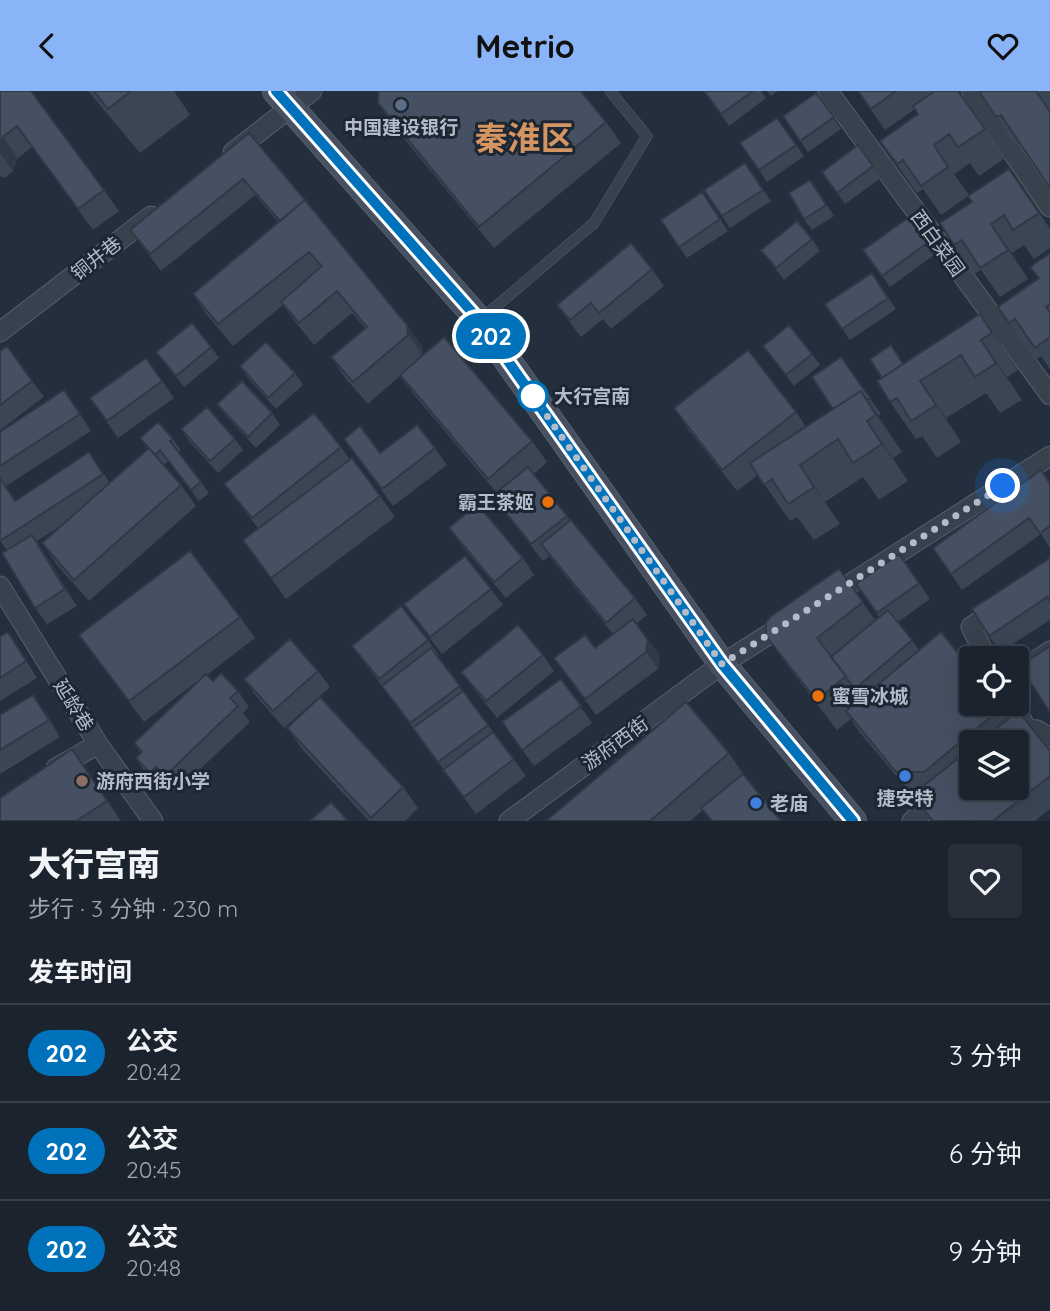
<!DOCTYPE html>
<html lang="zh">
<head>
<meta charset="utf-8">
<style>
	:root { --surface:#1b232e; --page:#282f3a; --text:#f1f3f6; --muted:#a0a4aa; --line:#39404a; --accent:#8ab4f8 }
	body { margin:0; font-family:Quicksand,"Noto Sans SC",sans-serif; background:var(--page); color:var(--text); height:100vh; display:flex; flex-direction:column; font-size:26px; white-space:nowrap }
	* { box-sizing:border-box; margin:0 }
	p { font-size:23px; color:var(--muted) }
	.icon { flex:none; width:38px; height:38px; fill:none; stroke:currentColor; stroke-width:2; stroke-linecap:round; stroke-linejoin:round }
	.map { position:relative; height:730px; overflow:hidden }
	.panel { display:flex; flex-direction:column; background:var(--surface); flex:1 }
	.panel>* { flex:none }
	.badge { padding:0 14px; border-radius:23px; font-size:24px; line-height:46px }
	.controls { position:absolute; left:959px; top:555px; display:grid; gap:14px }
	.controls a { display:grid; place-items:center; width:70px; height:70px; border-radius:7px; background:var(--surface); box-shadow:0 7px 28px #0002,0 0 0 2px var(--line); font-size:35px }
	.you { position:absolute; width:35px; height:35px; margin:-18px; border:5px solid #fff; border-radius:50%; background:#1a73e8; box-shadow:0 0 0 10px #1a73e833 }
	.map>.badge { position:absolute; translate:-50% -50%; box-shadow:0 0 0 4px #fff }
	h2 { padding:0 28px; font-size:26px; line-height:63px }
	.round { display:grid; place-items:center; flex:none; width:74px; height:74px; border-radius:7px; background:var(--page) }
	.overview { display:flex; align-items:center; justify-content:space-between; height:119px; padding:0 28px }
	h1 { font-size:33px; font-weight:800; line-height:52px }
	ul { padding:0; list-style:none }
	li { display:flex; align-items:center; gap:21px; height:98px; padding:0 28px; border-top:2px solid var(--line) }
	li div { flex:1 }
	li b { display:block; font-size:26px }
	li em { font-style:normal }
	li .badge { min-width:77px; font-weight:700; text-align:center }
	header { display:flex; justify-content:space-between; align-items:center; height:91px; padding:0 28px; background:var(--accent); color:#111; font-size:32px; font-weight:800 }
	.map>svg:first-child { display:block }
</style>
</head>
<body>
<header><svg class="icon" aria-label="back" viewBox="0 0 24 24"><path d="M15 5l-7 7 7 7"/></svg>Metrio<svg class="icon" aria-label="heart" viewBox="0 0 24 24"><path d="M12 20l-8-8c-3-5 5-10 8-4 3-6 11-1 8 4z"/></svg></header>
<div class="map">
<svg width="1050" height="730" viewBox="0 0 1050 730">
	<rect width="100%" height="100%" fill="#242f3e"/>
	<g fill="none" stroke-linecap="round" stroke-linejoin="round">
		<g stroke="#565f6c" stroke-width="11">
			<path id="lane" d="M 480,229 L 594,132 L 647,45 L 610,0"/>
		</g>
		<g stroke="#565f6c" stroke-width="21">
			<path id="street" d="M 828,0 L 1050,304
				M 972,2 L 1050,116
				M 233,61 L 312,0
				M 0,241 L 151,125
				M 0,495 L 98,653 L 153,730
				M 828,507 L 1050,365
				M 987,567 L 971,536 L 1000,516
				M 1017,583 L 1050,560
				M 1027,638 L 1037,639 L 1050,647
				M 1011,651 L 1027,638 L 1012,612
				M 56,677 L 98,653
				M 509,730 L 722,573 L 787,532
				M 912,730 L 971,683"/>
		</g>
		<g stroke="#565f6c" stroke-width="28">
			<path id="secondary" d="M 276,0 L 479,229 L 722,573 L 853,730"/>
		</g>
		<use href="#lane" stroke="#38414e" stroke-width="10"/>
		<use href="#street" stroke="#38414e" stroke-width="19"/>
		<use href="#secondary" stroke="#465061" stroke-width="26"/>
	</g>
	<path fill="#3b4654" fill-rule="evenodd" d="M 0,0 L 104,99 L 119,120 L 93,139 L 32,56 L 18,67 L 13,80 L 5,87 L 0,85 Z
		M 88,0 L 174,0 L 190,24 L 140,62 Z
		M 704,0 L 761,0 L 766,7 L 729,35 Z
		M 767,0 L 778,0 L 771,5 Z
		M 858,0 L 958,0 L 1005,67 L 979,85 L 970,72 L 954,83 L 969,104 L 1030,107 L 1050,138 L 1050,157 L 1034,168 L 1024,154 L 1012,162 L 1028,188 L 1000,206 L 981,179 L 974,183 L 954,154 L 972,111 L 968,105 L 941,124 L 923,98 L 917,102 L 880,50 L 918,23 L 915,18 L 885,39 Z
		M 979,0 L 1050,0 L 1050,97 L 1021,53 L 1016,55 Z
		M 816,2 L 841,38 L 808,61 L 783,25 Z
		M 378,12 L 606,31 L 621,52 L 494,157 L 392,33 Z
		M 777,27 L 804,65 L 767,91 L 740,52 Z
		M 249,42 L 407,234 L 422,255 L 423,264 L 532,350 L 547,371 L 534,383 L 570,429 L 635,507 L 647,524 L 636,533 L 660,565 L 658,578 L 596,624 L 554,567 L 595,557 L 613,543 L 549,465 L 543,470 L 504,421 L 492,405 L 496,401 L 415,305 L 400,285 L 368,313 L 346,288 L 331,266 L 366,238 L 352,222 L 314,254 L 296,232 L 283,214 L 233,255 L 207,224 L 193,203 L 278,131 L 255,104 L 161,180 L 130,139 Z
		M 858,54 L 881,87 L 845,113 L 822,81 Z
		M 745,72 L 771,110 L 730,137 L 704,99 Z
		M 818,100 L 834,125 L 812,139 L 804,128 Z
		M 702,101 L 728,140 L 687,167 L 661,129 Z
		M 912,124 L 938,161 L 890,196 L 863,159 Z
		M 812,148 L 820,160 L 784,189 L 761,159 Z
		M 1050,162 L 1050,278 L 1041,265 L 1035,269 L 998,216 L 1039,187 Z
		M 652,178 L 664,195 L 611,238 L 603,228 L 581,246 L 557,214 Z
		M 872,182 L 896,218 L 850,249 L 825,213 Z
		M 980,223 L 1018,279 L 1007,286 L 1022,309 L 1000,322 L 986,302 L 946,327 L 961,351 L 937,367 L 922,345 L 916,348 L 890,311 Z
		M 763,255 L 812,263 L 820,274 L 794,295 Z
		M 211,256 L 219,267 L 184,296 L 156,261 Z
		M 0,260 L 32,290 L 44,306 L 0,339 Z
		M 841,266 L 881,323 L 878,325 L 902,361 L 893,367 L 908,390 L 879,409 L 863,386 L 825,411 L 840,433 L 814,449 L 797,426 L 790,430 L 758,384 L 737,400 L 688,338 L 674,317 L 796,321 L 806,336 L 833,318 Z
		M 146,267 L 174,307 L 118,347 L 90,307 Z
		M 240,275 L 295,282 L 303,294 L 276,318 L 248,287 Z
		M 64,299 L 91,340 L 6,395 L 16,410 L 89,361 L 110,392 L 148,359 L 140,347 L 173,348 L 181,360 L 178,361 L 209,402 L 199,410 L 168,370 L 164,374 L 181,394 L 196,415 L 89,510 L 57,474 L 42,452 L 65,432 L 37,450 L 77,515 L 47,533 L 35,517 L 7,459 L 0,450 L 0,341 Z
		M 217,313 L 272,322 L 280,334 L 256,357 L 225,324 Z
		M 181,338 L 235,348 L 243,359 L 218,382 L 189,350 Z
		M 344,348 L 380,362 L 435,357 L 447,374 L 393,415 Z
		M 341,356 L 350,369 L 380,405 L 395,426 L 286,508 L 243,449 L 258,437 L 224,393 Z
		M 1050,393 L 1050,457 L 1041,443 L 962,499 L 933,457 Z
		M 449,437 L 523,467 L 534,484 L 506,507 L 461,454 Z
		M 1050,467 L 1050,529 L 1000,561 L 989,545 Z
		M 839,478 L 875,529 L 879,526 L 856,493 L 919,492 L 930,508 L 898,531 L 919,559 L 1000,612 L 1010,626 L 1050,660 L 1050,718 L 1035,730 L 931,730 L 912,704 L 914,702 L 911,702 L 860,642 L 851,628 L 837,639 L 787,574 L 766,545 ZM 971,651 L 1017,651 L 971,696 Z
		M 491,498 L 503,514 L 442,563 L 404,513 Z
		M 240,526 L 255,547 L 207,584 L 213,590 L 238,600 L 249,616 L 243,622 L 250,631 L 176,701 L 168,692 L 161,699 L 147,684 L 136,667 L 141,663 L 134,652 L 200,588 L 144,631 L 79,544 Z
		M 0,546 L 19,558 L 37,587 L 0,610 Z
		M 428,549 L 439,565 L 438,567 L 526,685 L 476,723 L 394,611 L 352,555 Z
		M 543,564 L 554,580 L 497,627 L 473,597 L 461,581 Z
		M 318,580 L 330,596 L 284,637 L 256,605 L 244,588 Z
		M 561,588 L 592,632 L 534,675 L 502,631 Z
		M 45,620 L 60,646 L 0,683 L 0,624 Z
		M 287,637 L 403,696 L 418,717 L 405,730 L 369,730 L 302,658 Z
		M 72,658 L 121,730 L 0,730 Z
		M 729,662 L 744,684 L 690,730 L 546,730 Z"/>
	<path fill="#303945" d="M 3,46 L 18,67 L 13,80 L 0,62 L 0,53 Z
		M 1009,78 L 1030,107 L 1050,139 L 1039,122 Z
		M 991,133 L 1012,162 L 1028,188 L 1008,159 Z
		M 980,223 L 1005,260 L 1018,279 L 992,242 Z
		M 407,234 L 422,255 L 423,265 L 408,244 Z
		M 981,249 L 1007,286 L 1022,309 L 996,272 Z
		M 920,290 L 946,327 L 961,351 L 936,314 Z
		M 861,300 L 887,337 L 902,361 L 876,324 Z
		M 867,330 L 893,367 L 908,390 L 882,353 Z
		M 800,374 L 825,411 L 840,433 L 814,396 Z
		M 32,444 L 44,460 L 77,515 L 65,498 Z
		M 648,549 L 660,565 L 658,578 L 646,561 Z
		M 33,604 L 45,620 L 60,646 L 49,629 Z"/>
	<path fill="#455162" stroke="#303945" stroke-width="2" d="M 0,0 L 31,0 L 104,99 L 78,118 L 17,35 L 3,46 L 0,53 Z
		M 94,0 L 131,0 L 108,18 Z
		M 379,0 L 581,0 L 606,31 L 479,136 L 378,12 Z
		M 704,0 L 753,0 L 721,23 Z
		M 858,0 L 896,0 L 871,18 Z
		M 935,0 L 958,0 L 985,38 L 958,56 L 949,43 L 934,54 L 948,76 L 921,95 L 903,69 L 897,73 L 880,50 L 918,23 L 913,15 Z
		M 979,0 L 1036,0 L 1050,21 L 1050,97 L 1001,24 L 996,26 Z
		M 816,2 L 834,26 L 800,50 L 783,25 Z
		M 777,27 L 796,54 L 759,79 L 740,52 Z
		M 249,42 L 305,109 L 280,130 L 243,88 L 150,163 L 130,139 Z
		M 858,54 L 873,75 L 837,102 L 822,81 Z
		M 745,72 L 763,99 L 722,125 L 704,99 Z
		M 1009,78 L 1039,122 L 1013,139 L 1004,124 L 991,133 L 1008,159 L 980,177 L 962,149 L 954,154 L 940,132 L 972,111 L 968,105 Z
		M 810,89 L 826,114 L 804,128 L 789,102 Z
		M 702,101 L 720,128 L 679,156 L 661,129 Z
		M 305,109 L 407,234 L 408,244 L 353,291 L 331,266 L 367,236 L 337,200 L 299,232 L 281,211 L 322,175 L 309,161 L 218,233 L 193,203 Z
		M 912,124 L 930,150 L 882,185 L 863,159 Z
		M 797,130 L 812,148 L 776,177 L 761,159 Z
		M 631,152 L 652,178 L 599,222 L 591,212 L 570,229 L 557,214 Z
		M 1050,162 L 1050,213 L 1046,216 L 1050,221 L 1050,246 L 1035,257 L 1015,228 L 1009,232 L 998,216 L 1039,187 L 1030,176 Z
		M 872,182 L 888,207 L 842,238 L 825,213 Z
		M 980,223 L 992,242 L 981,249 L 996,272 L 975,286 L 961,264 L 920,290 L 936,314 L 911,330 L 897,307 L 890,311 L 877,290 Z
		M 192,232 L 211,256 L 176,285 L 156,261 Z
		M 789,234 L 812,263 L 786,284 L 763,255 Z
		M 444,246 L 532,350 L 488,388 L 400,284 Z
		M 266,251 L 295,282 L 268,307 L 240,275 Z
		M 891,254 L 903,273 L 882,287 L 870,268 Z
		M 7,255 L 32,290 L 0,314 L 0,260 Z
		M 748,259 L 796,321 L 722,379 L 674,317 Z
		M 841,266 L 870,307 L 867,309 L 861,300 L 833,318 L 812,286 Z
		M 146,267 L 162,290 L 107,330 L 90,307 Z
		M 242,290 L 272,322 L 248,346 L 217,313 Z
		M 64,299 L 80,323 L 0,375 L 0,341 Z
		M 861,300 L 876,324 L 867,330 L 882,353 L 853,372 L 838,348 L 800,374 L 814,396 L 788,413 L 772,388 L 764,394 L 750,372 Z
		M 207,316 L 235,348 L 210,370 L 181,338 Z
		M 314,322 L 341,356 L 252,427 L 224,393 Z
		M 158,331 L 173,348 L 170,350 L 201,391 L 191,399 L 160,359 L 155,364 L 140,347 Z
		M 417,334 L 435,357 L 382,398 L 344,348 L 360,335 L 380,362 Z
		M 149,357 L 181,394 L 74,489 L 42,452 Z
		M 89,361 L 103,383 L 0,450 L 0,387 L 15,410 Z
		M 352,367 L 380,405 L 271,487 L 243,449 Z
		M 528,376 L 567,425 L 531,453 L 492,405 Z
		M 1041,379 L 1050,393 L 1050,435 L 1040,442 L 1029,427 L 951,483 L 933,457 Z
		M 477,413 L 523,467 L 494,491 L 449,437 Z
		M 571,429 L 635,507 L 606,532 L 541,453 Z
		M 32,444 L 65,498 L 35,517 L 2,462 Z
		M 190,460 L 240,526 L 129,610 L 79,544 Z
		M 899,463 L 919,492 L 877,522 L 856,493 Z
		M 465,465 L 491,498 L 430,546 L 404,513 Z
		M 1050,467 L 1050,511 L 1047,506 L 989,545 L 972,518 Z
		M 839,478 L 863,511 L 817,547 L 846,585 L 817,610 L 766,545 L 766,532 L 770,526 Z
		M 401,515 L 428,549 L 379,588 L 352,555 Z
		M 888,519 L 912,549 L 855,598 L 831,566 Z
		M 633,528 L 648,549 L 646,561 L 585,608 L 554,567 L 585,544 L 595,557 Z
		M 518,534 L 543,564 L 486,610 L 461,581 Z
		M 8,541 L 26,570 L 0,587 L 0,546 Z
		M 941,541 L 971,578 L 971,612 L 1000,612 L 1003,616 L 924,681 L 896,681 L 846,620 Z
		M 290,548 L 318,580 L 273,620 L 244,588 Z
		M 1050,555 L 1050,619 L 1049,620 L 1020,575 Z
		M 431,557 L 460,595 L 410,632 L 382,595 Z
		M 221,582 L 238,600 L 230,607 L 238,615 L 165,685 L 156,676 L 150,682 L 136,667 L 142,661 L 134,652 L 206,583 L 213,590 Z
		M 561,588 L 581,615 L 522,659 L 502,631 Z
		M 463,600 L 488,634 L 438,671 L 413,637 Z
		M 33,604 L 49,629 L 0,659 L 0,624 Z
		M 320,606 L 403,696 L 371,727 L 287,637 Z
		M 686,611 L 729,662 L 650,730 L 546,730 Z
		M 1018,620 L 1050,660 L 1050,685 L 993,730 L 933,730 L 912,704 L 971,657 L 971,696 L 1017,696 L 1017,651 L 979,651 Z
		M 493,641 L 514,668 L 464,706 L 443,679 Z
		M 72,658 L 107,710 L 76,730 L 0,730 L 0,707 Z
		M 743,683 L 781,730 L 712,730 L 701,717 Z
		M 331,711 L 348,730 L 310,730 Z"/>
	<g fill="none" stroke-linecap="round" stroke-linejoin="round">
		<g stroke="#fff" stroke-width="16">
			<path id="line" d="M 276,0 L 479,229 L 722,573 L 853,730"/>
		</g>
		<use href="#line" stroke="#0072bc" stroke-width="10"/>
		<path stroke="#b4bcc9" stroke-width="7" stroke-dasharray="0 12.6" d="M 533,305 L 722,573 L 1003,395"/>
	</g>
	<circle fill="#5c6f8a" stroke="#1d2633" stroke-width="2.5" cx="401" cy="14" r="7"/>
	<circle fill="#fff" stroke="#0072bc" stroke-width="3.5" cx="533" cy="305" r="14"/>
	<g fill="#e8710a" stroke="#1d2633" stroke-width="2.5">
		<circle cx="548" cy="411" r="7"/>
		<circle cx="818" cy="605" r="7"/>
	</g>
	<g fill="#3f7fe0" stroke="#1d2633" stroke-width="2.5">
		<circle cx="905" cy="685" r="7"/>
		<circle cx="756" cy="712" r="7"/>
	</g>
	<circle fill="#8d6e63" stroke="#1d2633" stroke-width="2.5" cx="82" cy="690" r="7"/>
	<g text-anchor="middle" stroke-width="6" stroke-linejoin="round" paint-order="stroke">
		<g font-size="19" font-weight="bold" fill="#b4bcc9" stroke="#1d2633" text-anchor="start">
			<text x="401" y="43" text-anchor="middle">中国建设银行</text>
			<text x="534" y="418" text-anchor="end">霸王茶姬</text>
			<text x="832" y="612">蜜雪冰城</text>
			<text x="96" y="697">游府西街小学</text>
			<text x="905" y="714" text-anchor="middle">捷安特</text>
			<text x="770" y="719">老庙</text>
		</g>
		<g font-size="19" fill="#b4bcc9" stroke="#1d2633">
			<text transform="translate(938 152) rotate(54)" y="7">西白菜园</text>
			<text transform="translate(96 167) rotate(-38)" y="7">铜井巷</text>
			<text transform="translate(74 614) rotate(58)" y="7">延龄巷</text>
			<text transform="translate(615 652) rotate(-36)" y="7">游府西街</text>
		</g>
		<g font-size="19" font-weight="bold" fill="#b4bcc9" stroke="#1d2633" text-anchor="start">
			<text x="554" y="312">大行宫南</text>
		</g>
		<g font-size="33" font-weight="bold" fill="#d59563" stroke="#1d2633">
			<text x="524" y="59">秦淮区</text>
		</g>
	</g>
</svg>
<div class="controls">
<a><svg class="icon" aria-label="locate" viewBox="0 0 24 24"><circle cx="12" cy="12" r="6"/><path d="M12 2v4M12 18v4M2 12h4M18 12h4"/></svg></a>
<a><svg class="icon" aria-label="layers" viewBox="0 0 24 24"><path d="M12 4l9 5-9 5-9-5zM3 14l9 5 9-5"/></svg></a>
</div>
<div class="you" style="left:1003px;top:395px"></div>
<b class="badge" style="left:491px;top:245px;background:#0072bc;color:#fff">202</b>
</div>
<section class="panel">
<div class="overview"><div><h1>大行宫南</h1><p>步行 · 3 分钟 · 230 m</p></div><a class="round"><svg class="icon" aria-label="heart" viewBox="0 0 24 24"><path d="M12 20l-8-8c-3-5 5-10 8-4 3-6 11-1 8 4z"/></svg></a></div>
<h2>发车时间</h2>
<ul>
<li><span class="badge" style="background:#0072bc;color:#fff">202</span><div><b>公交</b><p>20:42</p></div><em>3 分钟</em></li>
<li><span class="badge" style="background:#0072bc;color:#fff">202</span><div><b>公交</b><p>20:45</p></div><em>6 分钟</em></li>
<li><span class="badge" style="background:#0072bc;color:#fff">202</span><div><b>公交</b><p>20:48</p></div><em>9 分钟</em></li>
</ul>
</section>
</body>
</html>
